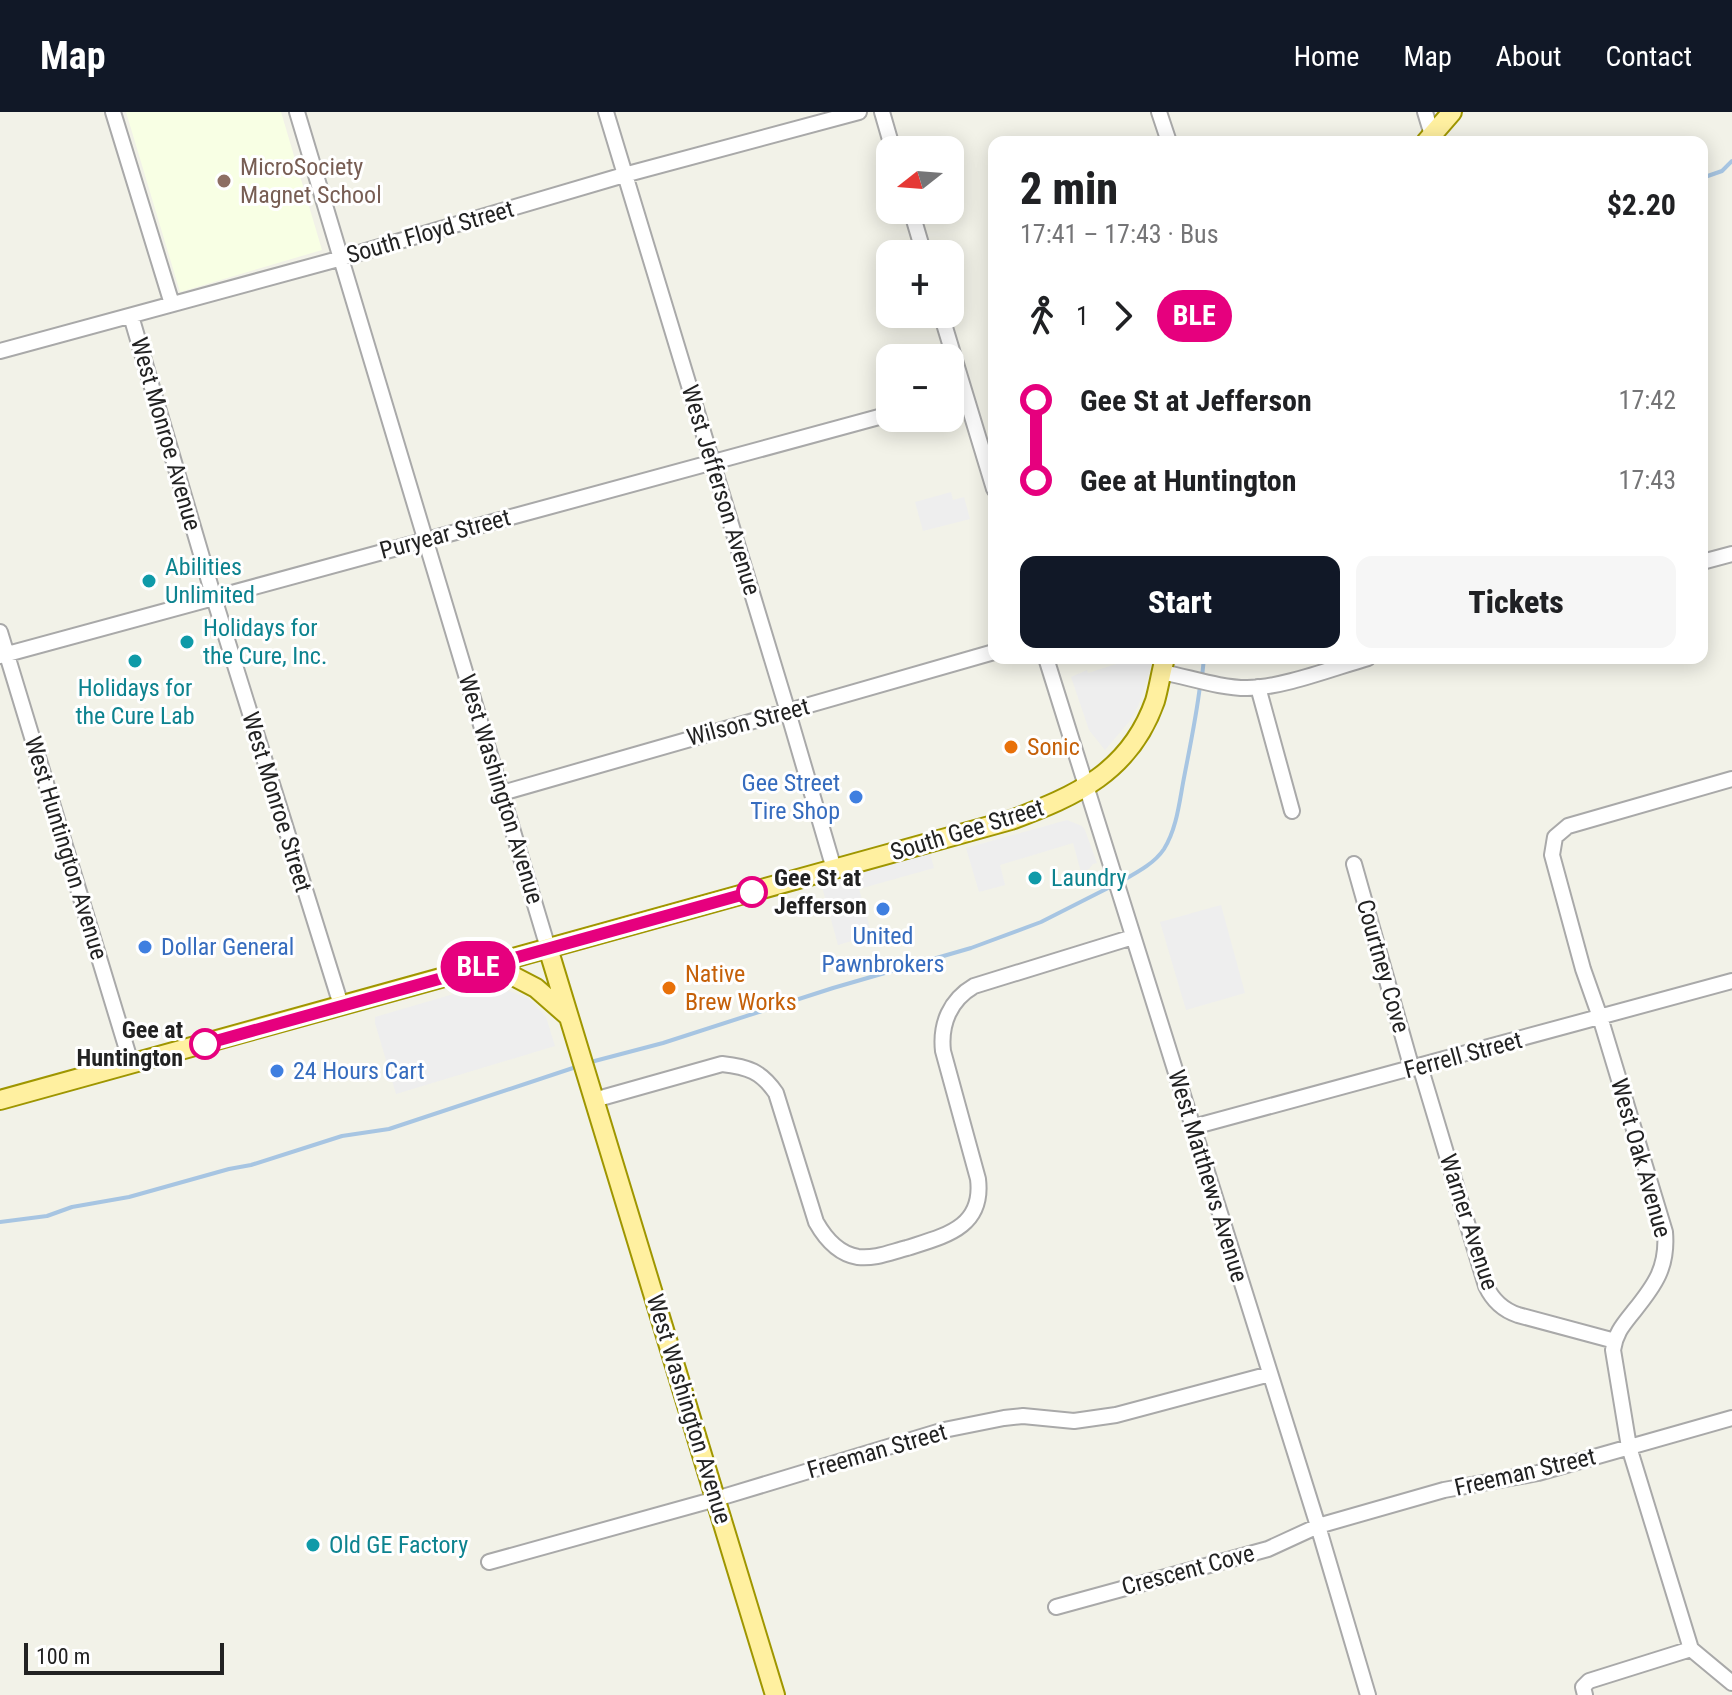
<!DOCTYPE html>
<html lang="en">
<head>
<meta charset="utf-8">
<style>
	:root { --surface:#fff; --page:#f6f6f6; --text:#202124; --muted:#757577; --accent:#111827 }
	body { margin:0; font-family:"Roboto Condensed",sans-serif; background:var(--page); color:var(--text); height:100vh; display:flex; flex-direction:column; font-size:30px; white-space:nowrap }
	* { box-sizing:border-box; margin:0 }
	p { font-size:26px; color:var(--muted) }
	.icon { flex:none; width:44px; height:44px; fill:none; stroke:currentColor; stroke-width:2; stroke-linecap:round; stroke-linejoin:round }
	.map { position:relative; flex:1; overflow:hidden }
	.panel { position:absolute; left:988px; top:24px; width:720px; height:528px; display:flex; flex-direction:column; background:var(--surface); border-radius:16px; box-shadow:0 4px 20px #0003 }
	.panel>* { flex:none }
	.badge { padding:0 16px; border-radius:26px; font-size:28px; line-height:52px }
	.needle { width:52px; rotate:253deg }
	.buttons { position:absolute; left:876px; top:24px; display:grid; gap:16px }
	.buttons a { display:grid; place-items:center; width:88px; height:88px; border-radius:16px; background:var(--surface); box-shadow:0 4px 20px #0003; font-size:40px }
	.scale { position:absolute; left:24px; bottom:20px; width:200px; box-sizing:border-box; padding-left:8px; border:4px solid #222; border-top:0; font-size:22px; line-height:28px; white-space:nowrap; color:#222; -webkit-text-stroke:6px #fff; paint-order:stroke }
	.map>.badge { position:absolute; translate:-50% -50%; box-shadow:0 0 0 4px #fff }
	.legs { display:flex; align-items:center; gap:12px; height:88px; padding:0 32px; font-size:26px }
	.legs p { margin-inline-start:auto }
	.headline { display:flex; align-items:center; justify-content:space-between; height:136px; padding:0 32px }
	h1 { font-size:44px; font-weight:800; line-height:60px }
	.action { display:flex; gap:16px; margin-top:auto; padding:16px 32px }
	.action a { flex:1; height:92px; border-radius:16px; background:var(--accent); color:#fff; font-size:32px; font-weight:800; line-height:92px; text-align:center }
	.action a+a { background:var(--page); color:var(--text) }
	ul { padding:0 32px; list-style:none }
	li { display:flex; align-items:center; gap:28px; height:80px; font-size:30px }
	li i { display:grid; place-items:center; width:12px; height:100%; margin:0 10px; background:currentColor }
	li i::after { content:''; width:20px; height:20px; margin:-10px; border:6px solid; border-radius:50%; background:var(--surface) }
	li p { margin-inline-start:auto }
	li:first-child i { background:linear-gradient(#0000 50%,currentColor 0) }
	li:last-child i { background:linear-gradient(currentColor 50%,#0000 0) }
	header { display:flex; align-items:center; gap:48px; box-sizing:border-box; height:112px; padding:0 40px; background:var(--accent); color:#fff }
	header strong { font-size:38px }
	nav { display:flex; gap:44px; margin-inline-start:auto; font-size:28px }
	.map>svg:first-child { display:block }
</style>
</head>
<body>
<header>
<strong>Map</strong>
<nav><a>Home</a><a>Map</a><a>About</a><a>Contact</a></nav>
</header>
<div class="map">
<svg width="1732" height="1583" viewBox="0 0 1732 1583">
	<rect width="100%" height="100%" fill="#f2f2e8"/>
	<path fill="#f8ffe4" d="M 126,0 L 281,0 L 322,138 L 180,180 Z"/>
	<path fill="#eee" d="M 951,380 L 953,388 L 964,385 L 970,407 L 923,419 L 915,390 Z
		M 1135,546 L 1152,550 L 1139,592 L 1129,610 L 1105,638 L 1089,618 L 1071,565 L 1087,558 L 1088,561 Z
		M 1067,708 L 1082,714 L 1085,718 L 1097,751 L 1093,752 L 1089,757 L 1081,760 L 1073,731 L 1000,753 L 1005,773 L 979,780 L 966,736 Z
		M 930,741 L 934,756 L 859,777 L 872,823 L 838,833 L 821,771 Z
		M 1221,793 L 1245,881 L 1186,898 L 1160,810 Z
		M 481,874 L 500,875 L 529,887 L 546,905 L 555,934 L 396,982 L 375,911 L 375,905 Z"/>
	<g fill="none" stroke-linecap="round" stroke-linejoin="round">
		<path stroke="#a7c5e2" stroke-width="4" d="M 1702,66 L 1722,59 L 1732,49
			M 1202,565 L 1204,546
			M 1120,770 C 1136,761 1154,752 1164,737 C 1176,718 1179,693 1183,671 C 1189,639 1196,607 1200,574
			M 587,951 L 663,931 L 833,876 L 971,836 L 1041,810 L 1112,774
			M 0,1110 L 47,1104 L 72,1095 L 129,1085 L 229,1057 L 251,1053 L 342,1024 L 389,1017 L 579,954"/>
		<g stroke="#a9a9a9" stroke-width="18">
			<path id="minor" d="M 113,0 L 172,192
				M 297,0 L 548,836
				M 606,0 L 788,600 L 834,757
				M 882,0 L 893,38
				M 1159,0 L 1169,30
				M 1425,0 L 1432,23
				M 911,98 L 924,142
				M 941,202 L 994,377
				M 131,204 L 214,486 L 341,893
				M 0,239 L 342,146 L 624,63 L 859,0
				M 1702,450 L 1732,442
				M 0,520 L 131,951
				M 0,544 L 890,302
				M 1046,546 L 1318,1414 L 1368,1583
				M 1161,560 C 1189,565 1219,576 1247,576 C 1282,576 1333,556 1368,546
				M 1258,575 L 1292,699
				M 1732,667 L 1568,714 L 1555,725 L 1552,743 L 1583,857 L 1600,905 L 1665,1120 C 1668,1155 1655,1173 1634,1199 C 1623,1213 1616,1220 1613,1238 L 1629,1335 L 1691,1537 L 1732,1571
				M 502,681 L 994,540
				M 1354,752 L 1412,957
				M 1420,954 L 1486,1174 C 1493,1189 1503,1198 1518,1203 L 1615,1229
				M 594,988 L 722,952 C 748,955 761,959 776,981 L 816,1110 C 825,1126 839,1142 858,1145 C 875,1147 891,1140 907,1136 C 944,1124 984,1116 978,1067 L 943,939 C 940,912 950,888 974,874 L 1133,825
				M 1193,1015 L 1732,869
				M 489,1450 L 716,1387 L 944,1318 L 1004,1306 L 1023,1304 L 1074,1309 L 1116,1303 L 1270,1262
				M 1056,1495 L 1268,1437 L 1318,1414 L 1444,1378 L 1538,1361 L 1732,1306
				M 1585,1583 L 1583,1575 L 1589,1569 L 1691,1537"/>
		</g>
		<g stroke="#9f9600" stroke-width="22">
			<path id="major" d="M 1426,30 L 1452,0
				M 548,836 L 775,1583
				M 480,856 L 511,863 L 536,876 L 568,904
				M 0,988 L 1011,708 C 1076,684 1130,660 1155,589 C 1159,575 1161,560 1165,546"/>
		</g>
		<use href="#minor" stroke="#fff" stroke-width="14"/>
		<use href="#major" stroke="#fff0a0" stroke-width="18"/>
	</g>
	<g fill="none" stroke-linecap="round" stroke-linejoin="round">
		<g stroke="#fff" stroke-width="18">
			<path id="line-1" d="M 205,932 L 752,780"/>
		</g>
		<use href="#line-1" stroke="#e6007e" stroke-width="12"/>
	</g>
	<circle fill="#8d6e63" stroke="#fff" stroke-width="3" cx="224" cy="69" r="8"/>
	<g fill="#0f9aa8" stroke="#fff" stroke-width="3">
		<circle cx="149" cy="469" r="8"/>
		<circle cx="187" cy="530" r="8"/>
		<circle cx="135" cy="549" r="8"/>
		<circle cx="1035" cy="766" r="8"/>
		<circle cx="313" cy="1433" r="8"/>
	</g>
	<g fill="#e8710a" stroke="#fff" stroke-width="3">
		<circle cx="1011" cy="635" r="8"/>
		<circle cx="669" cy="876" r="8"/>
	</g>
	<g fill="#3f7fe0" stroke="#fff" stroke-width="3">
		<circle cx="856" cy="685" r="8"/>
		<circle cx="883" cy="797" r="8"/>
		<circle cx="145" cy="835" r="8"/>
		<circle cx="277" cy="959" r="8"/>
	</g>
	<g fill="#fff" stroke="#e6007e" stroke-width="4">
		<circle cx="752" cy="780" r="14"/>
		<circle cx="205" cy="932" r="14"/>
	</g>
	<g text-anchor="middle" stroke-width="6" stroke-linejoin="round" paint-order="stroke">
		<g font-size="24" fill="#785e54" stroke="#fff" text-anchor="start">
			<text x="240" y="63">MicroSociety<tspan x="240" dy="28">Magnet School</tspan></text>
		</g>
		<g font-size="24" fill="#222" stroke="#fff">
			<text transform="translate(430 120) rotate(-16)" y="8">South Floyd Street</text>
			<text transform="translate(166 322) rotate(74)" y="8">West Monroe Avenue</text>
			<text transform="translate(721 378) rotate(73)" y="8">West Jefferson Avenue</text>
			<text transform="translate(445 422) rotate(-15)" y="8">Puryear Street</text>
			<text transform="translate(748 610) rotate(-15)" y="8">Wilson Street</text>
			<text transform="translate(501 677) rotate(73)" y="8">West Washington Avenue</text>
			<text transform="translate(277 690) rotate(73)" y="8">West Monroe Street</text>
			<text transform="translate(967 718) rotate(-17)" y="8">South Gee Street</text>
			<text transform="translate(66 736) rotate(73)" y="8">West Huntington Avenue</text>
			<text transform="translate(1383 854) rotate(74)" y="8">Courtney Cove</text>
			<text transform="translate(1463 943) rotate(-15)" y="8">Ferrell Street</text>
			<text transform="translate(1641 1046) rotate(74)" y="8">West Oak Avenue</text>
			<text transform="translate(1208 1064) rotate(73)" y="8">West Matthews Avenue</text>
			<text transform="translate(1469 1110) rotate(72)" y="8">Warner Avenue</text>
			<text transform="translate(689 1297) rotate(73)" y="8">West Washington Avenue</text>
			<text transform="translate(877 1339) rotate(-16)" y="8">Freeman Street</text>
			<text transform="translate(1525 1360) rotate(-13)" y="8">Freeman Street</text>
			<text transform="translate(1188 1458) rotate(-15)" y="8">Crescent Cove</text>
		</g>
		<g font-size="24" fill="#0d838f" stroke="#fff" text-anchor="start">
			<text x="165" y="463">Abilities<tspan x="165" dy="28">Unlimited</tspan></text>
			<text x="203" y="524">Holidays for<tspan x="203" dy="28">the Cure, Inc.</tspan></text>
			<text x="135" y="584" text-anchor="middle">Holidays for<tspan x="135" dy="28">the Cure Lab</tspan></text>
			<text x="1051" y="774">Laundry</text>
			<text x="329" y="1441">Old GE Factory</text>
		</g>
		<g font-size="24" fill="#c56008" stroke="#fff" text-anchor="start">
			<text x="1027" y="643">Sonic</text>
			<text x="685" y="870">Native<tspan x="685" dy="28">Brew Works</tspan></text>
		</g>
		<g font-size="24" fill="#366cbe" stroke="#fff" text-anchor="start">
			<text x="840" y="679" text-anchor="end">Gee Street<tspan x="840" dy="28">Tire Shop</tspan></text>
			<text x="883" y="832" text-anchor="middle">United<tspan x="883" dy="28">Pawnbrokers</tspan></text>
			<text x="161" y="843">Dollar General</text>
			<text x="293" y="967">24 Hours Cart</text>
		</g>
		<g font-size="24" font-weight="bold" fill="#222" stroke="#fff" text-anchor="start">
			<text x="774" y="774">Gee St at<tspan x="774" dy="28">Jefferson</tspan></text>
			<text x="183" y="926" text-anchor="end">Gee at<tspan x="183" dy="28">Huntington</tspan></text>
		</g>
	</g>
</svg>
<div class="buttons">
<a><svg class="needle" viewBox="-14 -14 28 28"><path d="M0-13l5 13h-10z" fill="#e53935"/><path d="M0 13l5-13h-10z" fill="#757577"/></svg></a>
<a>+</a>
<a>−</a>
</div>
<div class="scale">100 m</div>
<b class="badge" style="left:478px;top:855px;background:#e6007e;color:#fff">BLE</b>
<section class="panel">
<div class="headline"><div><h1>2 min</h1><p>17:41 – 17:43 · Bus</p></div><b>$2.20</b></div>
<div class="legs"><svg class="icon" aria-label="walk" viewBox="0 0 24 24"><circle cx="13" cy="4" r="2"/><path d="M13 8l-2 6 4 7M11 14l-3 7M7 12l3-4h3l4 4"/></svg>1<svg class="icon" aria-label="forward" viewBox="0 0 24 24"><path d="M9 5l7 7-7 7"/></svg><b class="badge" style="background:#e6007e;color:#fff">BLE</b></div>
<ul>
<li><i style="color:#e6007e"></i><b>Gee St at Jefferson</b><p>17:42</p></li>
<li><i style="color:#e6007e"></i><b>Gee at Huntington</b><p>17:43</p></li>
</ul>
<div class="action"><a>Start</a><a>Tickets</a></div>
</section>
</div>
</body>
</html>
